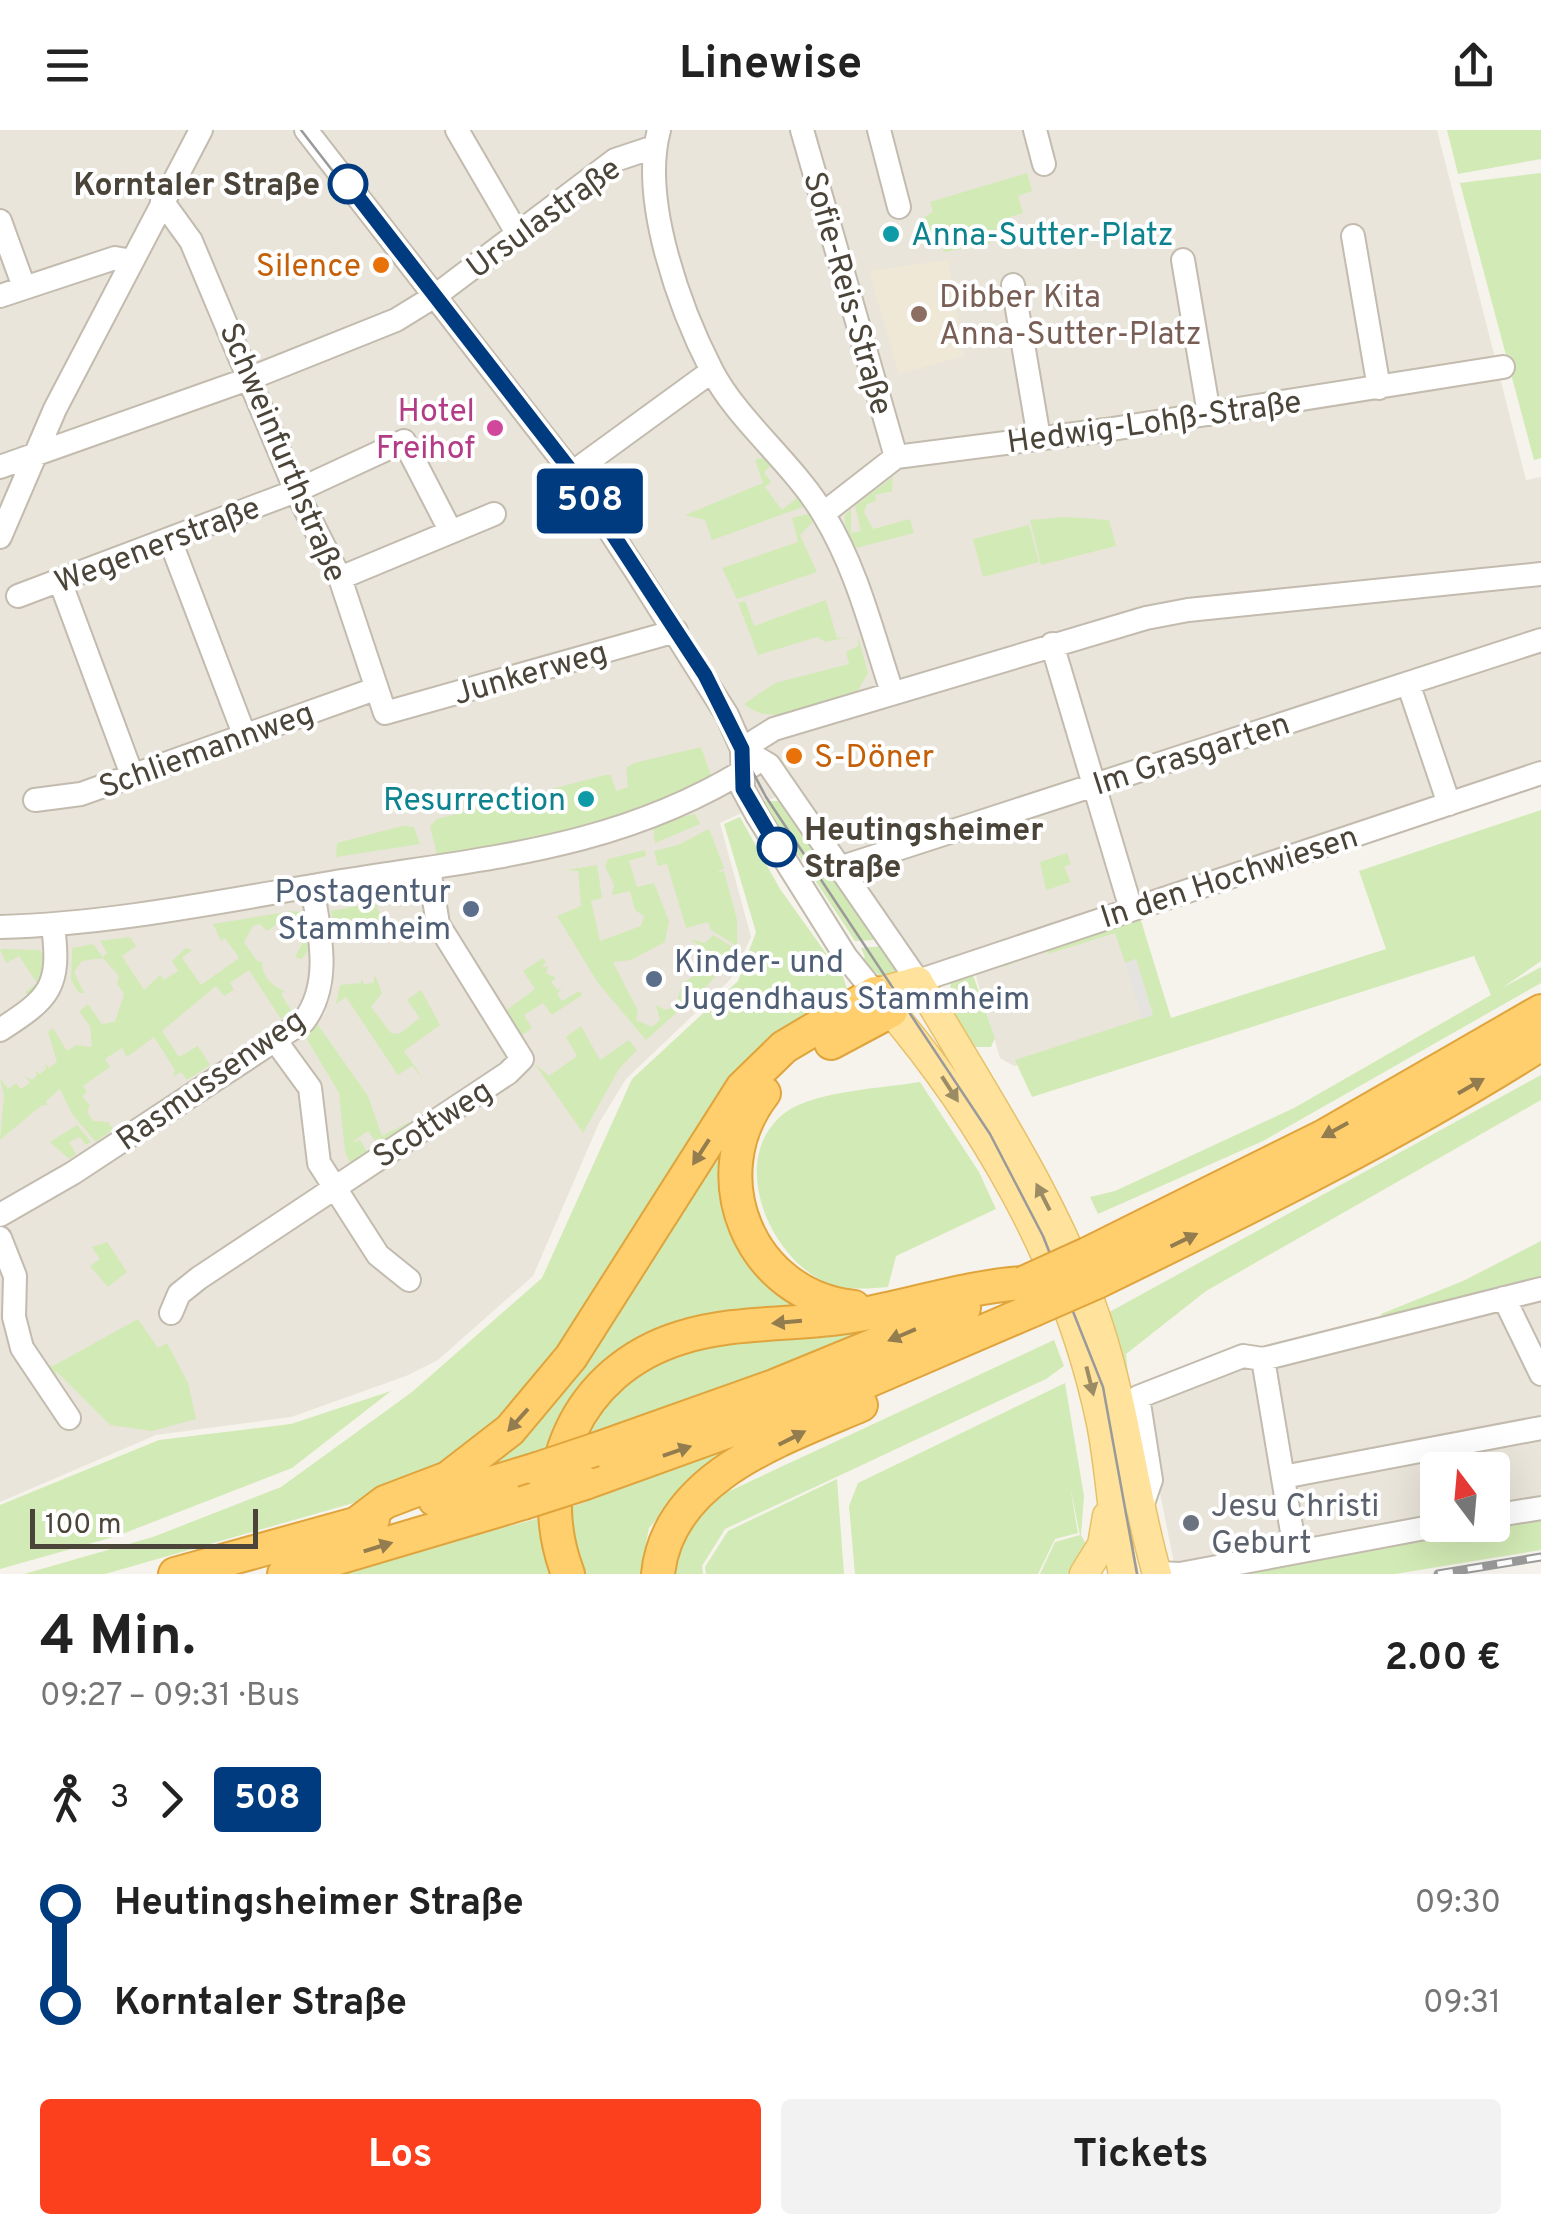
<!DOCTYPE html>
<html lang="de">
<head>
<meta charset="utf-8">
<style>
	:root { --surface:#fff; --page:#f2f2f2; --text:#222; --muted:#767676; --accent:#fc3f1d }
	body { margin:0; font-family:Overpass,sans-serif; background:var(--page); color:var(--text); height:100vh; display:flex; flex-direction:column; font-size:38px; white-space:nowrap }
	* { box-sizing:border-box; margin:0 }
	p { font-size:32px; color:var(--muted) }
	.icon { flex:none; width:55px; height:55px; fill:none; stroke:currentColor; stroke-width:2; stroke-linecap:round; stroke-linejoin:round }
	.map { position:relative; height:1444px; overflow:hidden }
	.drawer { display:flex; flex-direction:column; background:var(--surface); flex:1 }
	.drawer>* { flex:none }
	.badge { padding:0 20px; border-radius:8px; font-size:35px; line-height:65px }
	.needle { width:65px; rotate:344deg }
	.controls { position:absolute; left:1420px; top:1322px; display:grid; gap:20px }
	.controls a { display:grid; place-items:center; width:90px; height:90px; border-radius:10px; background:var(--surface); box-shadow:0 10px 40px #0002; font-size:50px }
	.scale { position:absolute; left:30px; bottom:25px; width:228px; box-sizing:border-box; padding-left:10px; border:5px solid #4b4439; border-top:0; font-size:28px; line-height:35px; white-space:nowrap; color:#4b4439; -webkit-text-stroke:8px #fff; paint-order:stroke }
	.map>.badge { position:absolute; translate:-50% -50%; box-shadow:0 0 0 5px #fff }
	.legs { display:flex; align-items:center; gap:15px; height:110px; padding:0 40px; font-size:32px }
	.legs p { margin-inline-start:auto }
	.headline { display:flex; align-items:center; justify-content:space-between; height:170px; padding:0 40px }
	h1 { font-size:55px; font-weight:700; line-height:75px }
	.cta { display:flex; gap:20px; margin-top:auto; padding:20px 40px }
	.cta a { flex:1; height:115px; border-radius:10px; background:var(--accent); color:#fff; font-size:40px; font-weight:700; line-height:115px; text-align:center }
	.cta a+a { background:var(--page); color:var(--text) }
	ul { padding:0 40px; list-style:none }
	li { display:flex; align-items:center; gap:35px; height:100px; font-size:38px }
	li i { display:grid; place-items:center; width:15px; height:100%; margin:0 12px; background:currentColor }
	li i::after { content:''; width:25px; height:25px; margin:-12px; border:8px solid; border-radius:50%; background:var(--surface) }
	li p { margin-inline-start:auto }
	li:first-child i { background:linear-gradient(#0000 50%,currentColor 0) }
	li:last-child i { background:linear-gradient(currentColor 50%,#0000 0) }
	header { display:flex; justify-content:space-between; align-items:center; height:130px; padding:0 40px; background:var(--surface); font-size:45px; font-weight:700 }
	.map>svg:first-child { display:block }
</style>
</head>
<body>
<header><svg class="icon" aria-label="menu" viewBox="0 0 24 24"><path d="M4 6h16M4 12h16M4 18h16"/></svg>Linewise<svg class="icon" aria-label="share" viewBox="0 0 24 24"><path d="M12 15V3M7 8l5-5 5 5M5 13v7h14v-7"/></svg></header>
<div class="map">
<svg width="1541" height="1444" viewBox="0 0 1541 1444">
	<rect width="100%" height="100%" fill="#f6f3ec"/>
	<path fill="#eae5da" d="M 0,0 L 1437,0 L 1526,350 L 1541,347 L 1541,649 L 1138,782 L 1170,888 L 1014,936 L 1000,928 L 973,836 L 928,851 L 797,657 L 720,693 L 751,807 L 731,849 L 626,949 L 599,993 L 533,1146 L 438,1230 L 406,1246 L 291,1287 L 156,1305 L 0,1372 Z
		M 1541,1160 L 1541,1369 L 1493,1378 L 1492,1340 L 1438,1340 L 1437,1389 L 1175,1438 L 1141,1268 L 1243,1228 Z"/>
	<path fill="#efe8d6" d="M 948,130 L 964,226 L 899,244 L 869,141 Z"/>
	<path fill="#d2eab5" d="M 1447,0 L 1541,0 L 1541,29 L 1458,44 Z
		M 1027,43 L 1032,61 L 1018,66 L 1023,83 L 1007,88 L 1009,98 L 989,102 L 990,114 L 944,122 L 940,109 L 931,110 L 920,102 L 921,89 L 933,82 L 930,72 Z
		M 1541,43 L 1541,328 L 1534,330 L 1460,53 Z
		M 765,327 L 772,335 L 764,342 L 771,352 L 765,357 L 782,380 L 797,368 L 803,377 L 712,410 L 705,390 L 685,385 L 763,353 L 755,330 Z
		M 893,347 L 892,361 L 875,365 L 876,371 L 867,374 L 864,382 L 873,399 L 910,389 L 914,403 L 856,418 L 845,395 L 845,385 L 851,379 L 851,403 L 861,401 L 855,376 Z
		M 808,384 L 813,392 L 800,405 L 817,442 L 737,469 L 722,438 L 798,412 L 792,388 Z
		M 1067,387 L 1109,390 L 1116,416 L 1041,435 L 1030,390 Z
		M 1029,395 L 1039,432 L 983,447 L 973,409 Z
		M 826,470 L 837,508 L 851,506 L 826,512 L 817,507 L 758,525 L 738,473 L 745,471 L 754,496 Z
		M 858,506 L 868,543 L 857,562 C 823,572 773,600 744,574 L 775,553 L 849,534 L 846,522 L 858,516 Z
		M 701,617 L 711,645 L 650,680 L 643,677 L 555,707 L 443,727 L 437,725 L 430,696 L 437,689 L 605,645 L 611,645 L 616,661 L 628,657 L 626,638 L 634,633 Z
		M 763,671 L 782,671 L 874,810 L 855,811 Z
		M 1541,680 L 1541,831 L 1502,858 L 1541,837 L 1541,853 L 1263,1011 L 1098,1084 L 1090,1067 L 1115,1061 L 1294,978 L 1491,865 L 1474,826 L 1032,967 L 1015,930 L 1153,885 L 1136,829 L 1125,833 L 1115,803 L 1048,824 L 1046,820 L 1004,837 L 996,835 L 1138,781 L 1171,888 L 1386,819 L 1359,741 Z
		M 695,684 L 700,694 L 655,713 L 653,694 Z
		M 740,687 L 780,759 L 833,833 L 840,837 L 849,865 L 824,884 L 544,1247 L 476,1321 L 392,1362 L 105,1444 L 24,1444 L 153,1407 L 281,1357 L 412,1262 L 542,1148 L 632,949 L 738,851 L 756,802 L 724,694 Z
		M 402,696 L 414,697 L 420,714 L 336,727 L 337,713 Z
		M 709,699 L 724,738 L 716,743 L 724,741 L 737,790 L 737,816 L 711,800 L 708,792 L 686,798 L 667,734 L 658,736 L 654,721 L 678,715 Z
		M 645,720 L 646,726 L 629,731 L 637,757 L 654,753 L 669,791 L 665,812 L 631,830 L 613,832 L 638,881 L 636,890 L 652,897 L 660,890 L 656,875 L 665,880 L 675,877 L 682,854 L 711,834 L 711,823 L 690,809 L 705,813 L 713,805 L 736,819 L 710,853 L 646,910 L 598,853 L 557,786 L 581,776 L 578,741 L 566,740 L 597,735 L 602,768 L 591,771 L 600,811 L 641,796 L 644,786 L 635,780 L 630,761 L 612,765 L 614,755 L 605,736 L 608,729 Z
		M 1067,723 L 1071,734 L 1064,737 L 1071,752 L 1046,760 L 1040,732 Z
		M 376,772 L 382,793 L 369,795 L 369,800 L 385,798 L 387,810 L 358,811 L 355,801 L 341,804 L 342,811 L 336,812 L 331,781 Z
		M 292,781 L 301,782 L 308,821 L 302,829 L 295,827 L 302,814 L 288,794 L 279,793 L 267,801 L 260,794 L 253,796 L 244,812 L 257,831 L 262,832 C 262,846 272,857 285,861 L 281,864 L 292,882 L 281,889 L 249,840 L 230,853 L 234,860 L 224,866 L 216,856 L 162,901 L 179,927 L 198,916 L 210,935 L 187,950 L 181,942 L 173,947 L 175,940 L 154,907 L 127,927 L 122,918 L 105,929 L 110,937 L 83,956 L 87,962 L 82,966 L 90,976 L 87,982 L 93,991 L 108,992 L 113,999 L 96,1012 L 72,984 L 60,959 L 46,971 L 48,975 L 42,975 L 0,1010 L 4,966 L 0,948 L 8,959 L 16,953 L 21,959 L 30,953 L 25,946 L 32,950 L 37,945 L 34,940 L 40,944 L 46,939 L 45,933 L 49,938 L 57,932 L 48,902 L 53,898 L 67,921 L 76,915 L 92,917 L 90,896 L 79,881 L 88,874 L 102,894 L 115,892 L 124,864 L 117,854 L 119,846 L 103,828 L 82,831 L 74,842 L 84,863 L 79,863 L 71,850 L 72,818 L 93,814 L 103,827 L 107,823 L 100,811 L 130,807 L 136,816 L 122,826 L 144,860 L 160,845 L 164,850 L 178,841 L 172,831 L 186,818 L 192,820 L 182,828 L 201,855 L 239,828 L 225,808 L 221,811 L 213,794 Z
		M 883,816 L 897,834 L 896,842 L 881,847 L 862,830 L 865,827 L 861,818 Z
		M 0,819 L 40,820 C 49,838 40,852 29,867 L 25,862 L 37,853 L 19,826 L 6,833 Z
		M 543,828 L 546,833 L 541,836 L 548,837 L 546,843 L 556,848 L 551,852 L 557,860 L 562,858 L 557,864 L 562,871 L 579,861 L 582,865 L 552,885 L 543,873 L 524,885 L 532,898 L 520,907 L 504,882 L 535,859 L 523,841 Z
		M 375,845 L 382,863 L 371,877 L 391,903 L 399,904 L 420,888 L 407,870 L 421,860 L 440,895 L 404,921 L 424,950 L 412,936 L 398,945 L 346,867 L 336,874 L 340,855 L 361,853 L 362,848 L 364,854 L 373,853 Z
		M 973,845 L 995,908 L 991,917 L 975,917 L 948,874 L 951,852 Z
		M 318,895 L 368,966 L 382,1006 L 409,992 L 412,998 L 378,1017 L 380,1008 L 375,1011 L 368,1001 L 351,1013 L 360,1010 L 369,1025 L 352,1036 L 345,1022 L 339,963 L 308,911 L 306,903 Z
		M 581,896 L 600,930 L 629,910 L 637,920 L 619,939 L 583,1003 L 534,933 L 549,946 L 577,926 L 566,907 Z
		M 1541,945 L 1541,970 L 1206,1161 L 1126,1224 L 1130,1265 L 1104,1185 Z
		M 920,952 L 979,1042 L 996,1079 L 896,1126 L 888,1157 C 866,1159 841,1161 821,1150 C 767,1122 727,1026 786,982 C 815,961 884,958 920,952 Z
		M 733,991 C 720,1111 721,1116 822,1184 L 634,1215 L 579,1258 L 549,1317 L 476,1345 Z
		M 77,995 L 91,1012 L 86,1015 L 80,1007 L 69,1012 L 76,1024 L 69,1029 L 50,1012 Z
		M 1541,1111 L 1541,1155 L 1384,1194 L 1381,1184 L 1463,1151 Z
		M 107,1112 L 127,1142 L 108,1157 L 90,1136 L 100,1129 L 92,1117 Z
		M 138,1189 L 158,1218 L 167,1213 L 188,1253 L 196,1289 L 152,1301 L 110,1295 L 55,1240 L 62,1262 L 42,1233 L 53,1236 Z
		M 911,1190 L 581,1309 C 592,1293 602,1271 616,1258 C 677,1200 828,1200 911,1190 Z
		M 1054,1210 L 1064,1236 L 1046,1249 L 725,1399 L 702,1436 L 703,1444 L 672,1444 L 687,1394 L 723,1364 Z
		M 1065,1253 L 1084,1366 L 1081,1405 L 1092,1425 L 1072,1444 L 1040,1444 L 1055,1412 L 1080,1405 L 1070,1356 L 1078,1403 L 1055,1409 L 1038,1444 L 855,1444 L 849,1376 L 858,1353 Z
		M 391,1261 L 292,1338 L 117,1406 L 0,1439 L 0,1375 L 159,1310 L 291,1294 Z
		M 778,1301 L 693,1348 L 649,1398 L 640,1444 L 577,1444 L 566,1379 Z
		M 837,1349 L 844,1444 L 706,1444 L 705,1437 L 728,1401 Z
		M 547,1386 L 558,1444 L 334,1444 Z
		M 1541,1388 L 1541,1420 L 1395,1444 L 1246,1444 Z"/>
	<path fill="#e5e3e0" d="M 1136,829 L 1153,885 L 1142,889 L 1125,833 Z"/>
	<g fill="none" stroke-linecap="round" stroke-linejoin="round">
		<g stroke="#c2bbae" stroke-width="26">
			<path id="minor" d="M 306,0 L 572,343 L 636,441 L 727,585 L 742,619 L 743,659 L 757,685 L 846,827 L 875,863
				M 457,0 L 517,103
				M 659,0 C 640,70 680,179 712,241 C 737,290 795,335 824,385 C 857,439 872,502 892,562
				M 802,0 L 896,327
				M 879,0 L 899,77
				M 1035,0 L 1044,34
				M 162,71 L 191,111 L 296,361 L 340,448 L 385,583 L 676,501
				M 0,91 L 24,157
				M 1353,106 L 1379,258
				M 1183,130 L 1209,284
				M 1013,155 L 1039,308
				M 0,166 L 115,128 L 132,131
				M 0,337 L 251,248 L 396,190 L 435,166 L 615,30 L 654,17
				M 572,343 L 712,241
				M 824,383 L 896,327 L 1106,300 L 1503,237
				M 0,407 L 55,279 L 201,0
				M 170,410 L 244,604
				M 340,448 L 494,384
				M 60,451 L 132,645
				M 18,466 L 296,361 L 404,311 L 451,402
				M 1052,514 L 1131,779
				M 1408,553 L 1449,674
				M 742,619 L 769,635 L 918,851 L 1541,643
				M 742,619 L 774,599 L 1146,488 L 1188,480 L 1541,444
				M 35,670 L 81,664 L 375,559
				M 842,737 L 1541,510
				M 0,797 C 109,794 217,772 324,754 C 478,728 616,722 753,635
				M 0,900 C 50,868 61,857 53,796
				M 275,910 L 310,958 L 319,1033 L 378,1125 L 409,1150
				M 0,1085 L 73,1043 L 304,891 C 333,852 319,801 312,756
				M 0,1108 L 15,1146 L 14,1187 L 22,1218 L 69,1288
				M 1504,1168 L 1541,1244
				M 171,1183 L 179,1164 L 199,1148 L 508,943 L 522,929 L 438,794 L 429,739
				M 1263,1229 L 1295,1420
				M 1283,1347 L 1541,1298
				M 1142,1376 L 1151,1350 L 1138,1267 L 1243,1226 L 1263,1229 L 1541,1159
				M 1492,1386 L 1541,1378
				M 1157,1443 L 1180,1444 L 1441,1395"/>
		</g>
		<g stroke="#e6c16a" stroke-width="31">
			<path id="major" d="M 918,851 L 875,863 C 981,984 1068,1134 1101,1293 C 1111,1343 1112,1394 1123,1444
				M 918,851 C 984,964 1060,1075 1100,1200 C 1126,1281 1134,1364 1157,1444
				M 1084,1444 L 1102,1415 L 1107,1386"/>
		</g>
		<g stroke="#e0a43c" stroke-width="36">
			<path id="highway" d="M 831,913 L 891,881
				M 764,963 C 700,1045 749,1166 854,1177
				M 1087,1124 L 1324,1006 L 1541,881
				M 1097,1152 C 1247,1079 1400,1004 1541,914
				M 594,1320 L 774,1256 L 964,1178
				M 585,1353 L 868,1251 L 1033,1180
				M 435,1370 L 537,1339
				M 356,1394 L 385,1372 L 448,1348 L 510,1300 L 571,1227 L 742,958 L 784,917 L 875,863
				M 175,1444 L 373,1389
				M 284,1444 L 523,1373
				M 568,1444 C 530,1345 577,1240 680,1208 C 736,1190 796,1196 853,1186 C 911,1176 965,1157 1023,1153
				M 658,1444 C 668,1346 782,1309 861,1275"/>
		</g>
		<use href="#minor" stroke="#fff" stroke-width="22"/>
		<use href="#major" stroke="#ffe39c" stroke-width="28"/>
		<use href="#highway" stroke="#ffcf6e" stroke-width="32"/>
		<path stroke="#9a9a9a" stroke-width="2.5" d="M 301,0 L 568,345 L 703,548 L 766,667 L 990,1004 L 1043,1106 L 1103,1257 L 1137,1444"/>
		<g stroke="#9a9a9a" stroke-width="9">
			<path id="rail" d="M 1438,1444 L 1541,1427"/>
		</g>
		<use href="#rail" stroke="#fff" stroke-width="5" stroke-dasharray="15" stroke-linecap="butt"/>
		<g stroke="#e0a43c" stroke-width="36" stroke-linecap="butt">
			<path id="highway-bridge" d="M 1023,1153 L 1087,1124
				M 1033,1180 L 1097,1152
				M 537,1339 L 594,1320
				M 523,1373 L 585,1353"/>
		</g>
		<use href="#highway-bridge" stroke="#ffcf6e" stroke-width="32"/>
	</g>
	<defs><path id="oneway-solid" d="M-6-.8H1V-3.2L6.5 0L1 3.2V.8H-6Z" transform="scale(2.5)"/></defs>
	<g fill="#937c4e">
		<use href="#oneway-solid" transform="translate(1471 956) rotate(-30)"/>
		<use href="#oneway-solid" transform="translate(1335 1000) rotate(151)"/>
		<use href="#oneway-solid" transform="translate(701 1022) rotate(123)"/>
		<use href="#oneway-solid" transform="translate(1184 1110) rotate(-26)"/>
		<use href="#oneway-solid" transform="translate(787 1192) rotate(175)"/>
		<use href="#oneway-solid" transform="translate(902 1205) rotate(157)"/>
		<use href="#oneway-solid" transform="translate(518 1290) rotate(132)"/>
		<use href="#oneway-solid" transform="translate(792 1308) rotate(-27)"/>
		<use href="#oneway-solid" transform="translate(677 1321) rotate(-19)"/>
		<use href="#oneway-solid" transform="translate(378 1417) rotate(-17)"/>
	</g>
	<g fill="#9c8c66">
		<use href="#oneway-solid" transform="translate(950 959) rotate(57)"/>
		<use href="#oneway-solid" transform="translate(1043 1067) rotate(-117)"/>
		<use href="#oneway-solid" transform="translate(1090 1251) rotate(76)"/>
	</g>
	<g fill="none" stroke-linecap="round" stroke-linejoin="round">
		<g stroke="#fff" stroke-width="22">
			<path id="line-1" d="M 348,54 L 572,342 L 705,545 L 742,619 L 743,659 L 777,717"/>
		</g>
		<use href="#line-1" stroke="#003b80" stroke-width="15"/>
	</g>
	<g fill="#fff" stroke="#003b80" stroke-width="5">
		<circle cx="348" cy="54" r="18"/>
		<circle cx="777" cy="717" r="18"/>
	</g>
	<g fill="#0f9aa8" stroke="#fff" stroke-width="4">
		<circle cx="891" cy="104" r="10"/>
		<circle cx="586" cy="669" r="10"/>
	</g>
	<g fill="#e8710a" stroke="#fff" stroke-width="4">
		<circle cx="381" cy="135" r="10"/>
		<circle cx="794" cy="626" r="10"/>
	</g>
	<circle fill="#8d6e63" stroke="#fff" stroke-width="4" cx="919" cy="184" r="10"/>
	<circle fill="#d1479c" stroke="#fff" stroke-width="4" cx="495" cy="298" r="10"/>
	<g fill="#5c6f8a" stroke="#fff" stroke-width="4">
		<circle cx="471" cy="779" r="10"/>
		<circle cx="654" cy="849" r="10"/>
	</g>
	<circle fill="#6b7280" stroke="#fff" stroke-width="4" cx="1191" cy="1393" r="10"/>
	<g text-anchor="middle" stroke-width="8" stroke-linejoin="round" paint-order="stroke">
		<g font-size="32" font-weight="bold" fill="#4b4439" stroke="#fff" text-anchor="end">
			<text x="320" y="65">Korntaler Straße</text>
			<text x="804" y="710" text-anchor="start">Heutingsheimer<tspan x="804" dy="37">Straße</tspan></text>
		</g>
		<g font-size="32" fill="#4b4439" stroke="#fff">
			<text transform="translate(543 87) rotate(-36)" y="11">Ursulastraße</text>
			<text transform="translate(849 163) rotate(74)" y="11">Sofie-Reis-Straße</text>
			<text transform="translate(1154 291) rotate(-8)" y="11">Hedwig-Lohß-Straße</text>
			<text transform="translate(284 322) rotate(67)" y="11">Schweinfurthstraße</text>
			<text transform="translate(157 414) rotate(-21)" y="11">Wegenerstraße</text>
			<text transform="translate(530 542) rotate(-16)" y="11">Junkerweg</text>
			<text transform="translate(206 619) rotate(-20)" y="11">Schliemannweg</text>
			<text transform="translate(1191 623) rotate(-18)" y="11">Im Grasgarten</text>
			<text transform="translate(1229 746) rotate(-18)" y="11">In den Hochwiesen</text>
			<text transform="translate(210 949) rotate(-35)" y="11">Rasmussenweg</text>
			<text transform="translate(432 993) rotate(-33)" y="11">Scottweg</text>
		</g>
		<g font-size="32" fill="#0d838f" stroke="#fff" text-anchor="start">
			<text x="911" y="115">Anna-Sutter-Platz</text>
			<text x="566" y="680" text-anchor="end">Resurrection</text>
		</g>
		<g font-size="32" fill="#c56008" stroke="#fff" text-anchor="end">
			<text x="361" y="146">Silence</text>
			<text x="814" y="637" text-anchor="start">S-Döner</text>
		</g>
		<g font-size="32" fill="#785e54" stroke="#fff" text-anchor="start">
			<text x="939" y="177">Dibber Kita<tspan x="939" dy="37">Anna-Sutter-Platz</tspan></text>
		</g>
		<g font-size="32" fill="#b23c85" stroke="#fff" text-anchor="end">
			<text x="475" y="291">Hotel<tspan x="475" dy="37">Freihof</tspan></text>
		</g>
		<g font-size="32" fill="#4e5e75" stroke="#fff" text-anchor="end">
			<text x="451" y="772">Postagentur<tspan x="451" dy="37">Stammheim</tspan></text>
			<text x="674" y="842" text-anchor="start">Kinder- und<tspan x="674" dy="37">Jugendhaus Stammheim</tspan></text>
		</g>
		<g font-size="32" fill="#5b616d" stroke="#fff" text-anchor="start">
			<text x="1211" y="1386">Jesu Christi<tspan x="1211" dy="37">Geburt</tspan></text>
		</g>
	</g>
</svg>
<div class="controls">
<a><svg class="needle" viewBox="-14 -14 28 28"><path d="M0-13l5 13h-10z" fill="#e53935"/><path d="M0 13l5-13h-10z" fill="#767676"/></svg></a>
</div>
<div class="scale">100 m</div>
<b class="badge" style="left:590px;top:371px;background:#003b80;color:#fff">508</b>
</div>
<section class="drawer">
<div class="headline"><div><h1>4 Min.</h1><p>09:27 – 09:31 · Bus</p></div><b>2.00 €</b></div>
<div class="legs"><svg class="icon" aria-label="walk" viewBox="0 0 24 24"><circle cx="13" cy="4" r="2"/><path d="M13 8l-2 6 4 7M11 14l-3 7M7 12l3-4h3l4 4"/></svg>3<svg class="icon" aria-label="forward" viewBox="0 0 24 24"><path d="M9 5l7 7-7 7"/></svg><b class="badge" style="background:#003b80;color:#fff">508</b></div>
<ul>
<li><i style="color:#003b80"></i><b>Heutingsheimer Straße</b><p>09:30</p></li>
<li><i style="color:#003b80"></i><b>Korntaler Straße</b><p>09:31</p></li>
</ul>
<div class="cta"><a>Los</a><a>Tickets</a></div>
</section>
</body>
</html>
